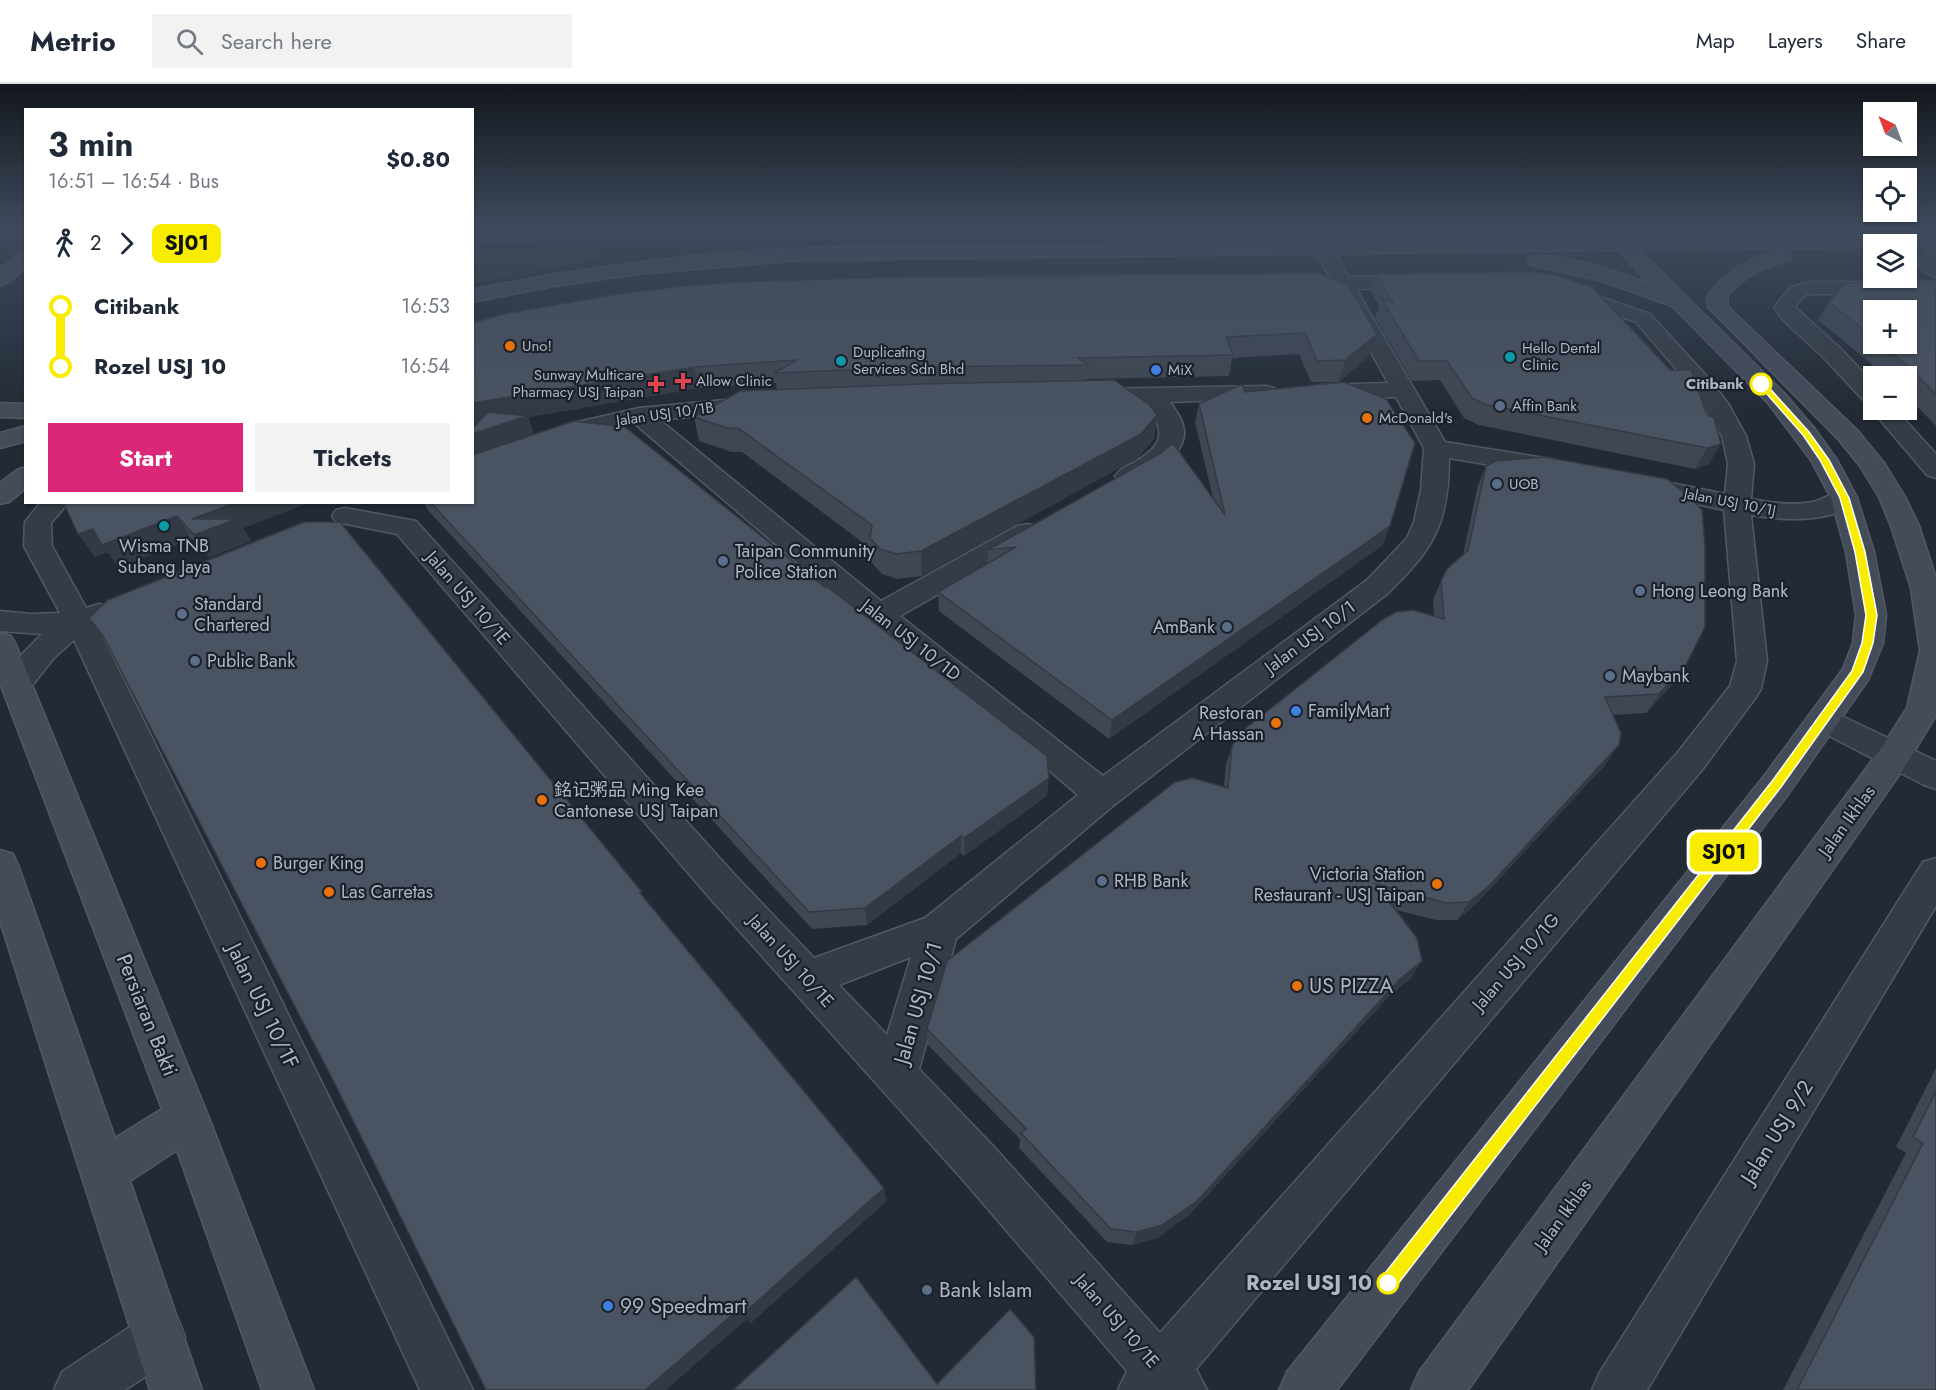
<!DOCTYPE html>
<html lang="en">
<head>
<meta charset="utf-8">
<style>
	:root { --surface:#fff; --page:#f2f2f3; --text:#1f2937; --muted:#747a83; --line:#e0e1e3; --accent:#db2777 }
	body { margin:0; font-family:Jost,"Noto Sans SC",sans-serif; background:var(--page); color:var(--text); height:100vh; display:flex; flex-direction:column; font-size:22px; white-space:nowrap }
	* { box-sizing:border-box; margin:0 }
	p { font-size:20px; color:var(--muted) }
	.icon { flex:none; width:33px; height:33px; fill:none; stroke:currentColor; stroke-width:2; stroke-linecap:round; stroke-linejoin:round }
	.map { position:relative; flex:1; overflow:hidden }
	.panel { position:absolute; left:24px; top:24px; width:450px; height:396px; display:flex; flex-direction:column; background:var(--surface); border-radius:0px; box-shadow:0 2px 4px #0004 }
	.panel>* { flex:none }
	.badge { padding:0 12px; border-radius:9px; font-size:21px; line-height:39px }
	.needle { width:39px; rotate:318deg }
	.controls { position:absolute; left:1863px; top:18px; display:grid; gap:12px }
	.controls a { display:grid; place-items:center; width:54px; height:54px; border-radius:0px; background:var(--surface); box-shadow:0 2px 4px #0004; font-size:30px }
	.map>.badge { position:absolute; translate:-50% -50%; box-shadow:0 0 0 3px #fff }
	.legs { display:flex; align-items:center; gap:9px; height:66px; padding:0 24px; font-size:20px }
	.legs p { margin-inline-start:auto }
	.overview { display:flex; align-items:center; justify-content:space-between; height:102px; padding:0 24px }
	h1 { font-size:33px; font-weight:700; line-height:45px }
	.button { display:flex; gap:12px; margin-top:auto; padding:12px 24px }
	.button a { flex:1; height:69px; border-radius:0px; background:var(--accent); color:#fff; font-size:24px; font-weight:700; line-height:69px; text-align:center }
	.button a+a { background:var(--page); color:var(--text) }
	ul { padding:0 24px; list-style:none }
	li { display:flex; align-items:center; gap:21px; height:60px; font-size:22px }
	li i { display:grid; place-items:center; width:9px; height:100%; margin:0 8px; background:currentColor }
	li i::after { content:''; width:15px; height:15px; margin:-8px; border:4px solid; border-radius:50%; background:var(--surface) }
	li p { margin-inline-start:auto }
	li:first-child i { background:linear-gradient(#0000 50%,currentColor 0) }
	li:last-child i { background:linear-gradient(currentColor 50%,#0000 0) }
	header { display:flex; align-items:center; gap:36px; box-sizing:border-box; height:84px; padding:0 30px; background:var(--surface); border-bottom:2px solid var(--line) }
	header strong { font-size:28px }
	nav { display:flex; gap:33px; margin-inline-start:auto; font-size:21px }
	.search { width:420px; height:54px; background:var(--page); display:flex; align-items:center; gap:15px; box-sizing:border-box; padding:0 21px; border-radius:0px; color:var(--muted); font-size:22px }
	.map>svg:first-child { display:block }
</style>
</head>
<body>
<header>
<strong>Metrio</strong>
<div class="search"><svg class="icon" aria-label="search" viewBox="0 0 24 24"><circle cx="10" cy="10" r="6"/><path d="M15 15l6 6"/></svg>Search here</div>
<nav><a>Map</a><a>Layers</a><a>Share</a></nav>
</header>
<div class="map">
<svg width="1936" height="1306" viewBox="0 0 1936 1306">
	<rect width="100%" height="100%" fill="#222a35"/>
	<path fill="#283a3b" d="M 585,164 L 601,174 L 473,200 L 473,166 Z"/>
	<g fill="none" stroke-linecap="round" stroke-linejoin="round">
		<g stroke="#535964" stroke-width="3">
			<path id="street" d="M 472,146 L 865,146 L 863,150 L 856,152 L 472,156 Z
				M 1108,146 L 1126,146 L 1133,166 L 1130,170 L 1116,170 Z
				M 1827,146 L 1848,146 L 1859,157 L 1857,161 C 1844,164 1834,156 1827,146 Z
				M 1323,158 L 1330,160 L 1349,193 L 1418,192 L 1425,194 L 1428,198 L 1425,202 L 1418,204 L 1356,205 L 1445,358 L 1550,375 L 1559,378 L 1563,383 L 1559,388 L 1550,391 L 1449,374 C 1449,439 1434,465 1387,510 L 1114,721 L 956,855 L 919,985 L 995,1064 L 1160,1249 L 1678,668 L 1730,602 L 1737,577 L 1724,426 L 1632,406 L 1628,401 L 1632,396 L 1641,393 L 1725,410 L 1728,380 L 1722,352 L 1695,307 L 1636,238 L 1560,212 L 1557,208 L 1560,204 L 1574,204 L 1650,230 L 1711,297 L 1729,321 L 1746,352 L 1754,380 L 1751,415 C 1771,419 1792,422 1813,418 C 1828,414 1837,404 1853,408 L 1857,414 C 1839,441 1779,436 1751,431 L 1767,577 L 1761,605 L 1756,613 L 1702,686 L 1196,1285 L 1207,1306 L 1118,1306 L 1127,1287 L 963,1096 L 708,812 L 397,450 L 336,438 L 332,432 L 336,426 L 345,424 L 416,437 L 734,790 L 814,874 L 925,834 L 1078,711 L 973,621 L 828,505 L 634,339 L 585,351 L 472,389 L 472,373 L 569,340 L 639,324 L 756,313 L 764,315 L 768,320 L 764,325 L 660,336 L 881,517 L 1017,442 L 1027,440 L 1037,442 L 1041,448 L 1037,454 L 900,532 L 1103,692 L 1367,496 L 1407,454 L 1414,438 L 1421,406 L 1424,364 L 1396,313 L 1321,315 L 1313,313 L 1309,308 L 1313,303 L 1321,301 L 1388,299 L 1336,205 L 1291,204 L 1288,200 L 1291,196 L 1330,193 L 1313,164 L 1316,160 ZM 911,873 L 887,951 L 839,901 Z
				M 1936,167 L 1936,194 L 1921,186 L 1917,178 L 1920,174 Z
				M 1810,198 L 1936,198 L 1936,210 L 1810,210 L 1805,211 L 1795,223 L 1840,264 L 1874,300 L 1874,321 L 1866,319 L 1824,274 L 1783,236 L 1774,223 L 1791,203 Z
				M 1266,302 L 1274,304 L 1278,309 L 1274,314 L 1170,318 C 1176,327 1184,337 1184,348 C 1186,372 1141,403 1119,397 L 1115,392 C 1120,385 1127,382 1135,378 C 1166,359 1164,348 1147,318 L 1093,319 L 1085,317 L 1081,312 L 1085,307 L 1093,305 Z
				M 1874,324 L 1896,326 L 1936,370 L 1936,394 L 1927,391 L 1876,331 L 1872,326 Z
				M 41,418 L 69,418 L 51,439 L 52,462 L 86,524 L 99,520 L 109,523 L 114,530 L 109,537 L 97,542 L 473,1306 L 420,1306 L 74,556 L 54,574 L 27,608 L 16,611 L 5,608 L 0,600 L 23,569 L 42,550 L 0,547 L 0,527 L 31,530 L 60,529 L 24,462 L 25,438 Z
				M 1823,623 L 1936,677 L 1936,705 L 1924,701 L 1812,643 L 1807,635 L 1812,627 Z
				M 1936,774 L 1936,822 L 1647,1306 L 1592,1306 L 1600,1288 L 1923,778 Z
				M 160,1228 L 178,1235 L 185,1253 L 178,1271 L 125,1306 L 54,1306 L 62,1288 L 142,1235 Z"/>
		</g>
		<g stroke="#535964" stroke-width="3">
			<path id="secondary" d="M 1936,151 L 1936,163 L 1874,160 L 1874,163 L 1639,166 L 1784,309 L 1815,345 L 1837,376 L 1857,414 L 1874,468 L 1886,531 L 1883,559 L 1868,596 L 1789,709 L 1337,1306 L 1279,1306 L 1287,1288 L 1765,691 L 1843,585 L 1853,559 L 1856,531 L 1846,468 L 1831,414 L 1811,376 L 1768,319 L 1672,222 L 1599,196 L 1531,181 L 1528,177 L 1531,173 C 1555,167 1625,190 1650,200 L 1618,166 L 801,176 L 636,190 L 554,202 L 472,218 L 472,206 C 581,183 690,170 801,164 Z
				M 1782,166 L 1789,168 L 1792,172 L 1789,176 C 1765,183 1742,192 1727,213 L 1728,223 L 1857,346 L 1884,379 L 1905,413 L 1919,442 L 1936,494 L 1936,631 L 1906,681 L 1468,1306 L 1411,1306 L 1419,1288 L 1882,663 L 1907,624 L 1920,567 L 1911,504 L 1891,442 L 1879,413 L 1860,382 L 1839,356 L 1708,223 L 1707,213 C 1726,186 1750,174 1782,166 Z
				M 26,168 L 26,184 L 7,199 L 0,201 L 0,185 L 19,170 Z
				M 0,319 L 26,320 L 26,334 L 0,333 Z
				M 26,342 L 26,357 L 0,364 L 0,349 Z
				M 26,383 L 26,404 L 9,418 L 0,420 L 0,399 L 17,386 Z
				M 0,549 L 11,552 L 15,559 L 209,1034 L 314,1306 L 262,1306 L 177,1066 L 130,1097 L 202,1306 L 150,1306 L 0,837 L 0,766 L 13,770 L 18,781 L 115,1054 L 162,1025 L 0,599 Z"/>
		</g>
		<use href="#street" fill="#353c46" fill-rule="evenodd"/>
		<use href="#secondary" fill="#444b59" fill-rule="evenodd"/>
	</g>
	<path fill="#404753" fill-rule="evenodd" d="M 1316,189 L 1370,271 L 1339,298 L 1311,298 L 1299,270 L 1232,274 L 1229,292 L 1086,295 L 1086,297 L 1157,331 L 1154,355 L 1138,374 L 922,492 L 897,495 L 882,490 L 872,479 L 870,464 L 742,368 L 732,368 L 699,357 L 694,333 L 777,305 L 776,299 L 699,304 L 528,333 L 534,350 L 472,363 L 472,239 Z
		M 1377,190 L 1707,331 L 1709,380 L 1695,385 L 1479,341 L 1464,334 L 1440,296 L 1412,297 L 1375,233 L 1379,222 L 1371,208 Z
		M 1936,198 L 1936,342 L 1906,311 L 1906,292 L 1886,292 L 1818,236 L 1829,218 ZM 1874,226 L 1906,260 L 1874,260 Z
		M 1245,308 L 1383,461 L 1109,655 L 939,527 L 938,508 L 987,480 L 988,466 L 1213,414 L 1195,338 L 1199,320 Z
		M 1486,382 L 1686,581 L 1673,600 L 1646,629 L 1613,631 L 1606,680 L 1476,820 L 1457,836 L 1436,836 L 1396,826 L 1411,894 L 1388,913 L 1190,1130 L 1157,1154 L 1132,1161 L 1107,1158 L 1019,1064 L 1020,1055 L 928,961 L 927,945 L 1224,703 L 1226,681 L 1232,662 L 1434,532 L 1433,516 L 1441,497 L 1463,471 L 1478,401 Z
		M 63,418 L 310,418 L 243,444 L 251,457 L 210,473 L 192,455 L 119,483 L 107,468 L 95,473 Z
		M 424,418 L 472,418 L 1047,712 L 964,772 L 961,769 L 867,841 L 812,845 L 427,425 Z
		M 1936,984 L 1936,1306 L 1783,1306 L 1906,1069 L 1896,1063 Z"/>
	<path fill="#343a44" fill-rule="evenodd" d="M 1377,250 L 1370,271 L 1339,298 L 1345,276 Z
		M 694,283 L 699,304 L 528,333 L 534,350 L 475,370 L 472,363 L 472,319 ZM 520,334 L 475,349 L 475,342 Z
		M 1157,331 L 1154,355 L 1138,374 L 922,492 L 921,467 Z
		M 1721,360 L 1709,380 L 1695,385 L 1707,364 Z
		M 237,418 L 310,418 L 243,444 L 251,457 L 210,473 L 194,451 L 192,435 Z
		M 177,432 L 192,455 L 119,483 L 107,468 L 95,473 L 78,450 L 93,445 Z
		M 1390,442 L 1383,461 L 1109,655 L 1112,636 Z
		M 1686,581 L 1673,600 L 1646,629 L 1659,610 Z
		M 1619,661 L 1606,680 L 1476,820 L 1457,836 L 1469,818 Z
		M 1049,694 L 1047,712 L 964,772 L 964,754 Z
		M 961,752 L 961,769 L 867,841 L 865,824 Z
		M 1422,877 L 1411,894 L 1388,913 L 1190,1130 L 1157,1154 L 1132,1161 L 1137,1148 L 1399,896 Z
		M 884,1104 L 887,1117 L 750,1240 L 744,1229 Z
		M 740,1224 L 747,1235 L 666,1306 L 645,1306 Z"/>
	<path fill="#4a5361" stroke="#343a44" stroke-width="1.5" d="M 1529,188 L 1555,191 L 1592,203 L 1670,286 L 1691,286 L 1707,331 L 1714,333 L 1721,360 L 1707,364 L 1487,321 L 1472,314 L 1447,277 L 1419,277 L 1381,214 L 1393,219 L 1377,190 Z
		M 1316,189 L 1348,201 L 1377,250 L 1345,276 L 1317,277 L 1305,249 L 1226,253 L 1233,271 L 1078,274 L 1088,281 L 919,283 L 774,289 L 797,276 L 694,283 L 472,319 L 472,239 L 504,230 L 613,211 L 675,203 L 737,198 L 906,193 Z
		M 1936,198 L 1936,310 L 1908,282 L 1880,260 L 1906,260 L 1906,226 L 1874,226 L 1874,254 L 1829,218 L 1845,199 Z
		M 1114,296 L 1150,321 L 1157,331 L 1141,350 L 921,467 L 896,470 L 880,465 L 870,454 L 872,441 L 738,344 L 727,344 L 694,333 L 740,307 L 919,300 Z
		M 1344,298 L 1386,315 L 1415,359 L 1390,442 L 1112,636 L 938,508 L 1016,463 L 988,466 L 1161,369 L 1173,359 L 1225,431 L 1199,320 L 1242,300 L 1245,308 Z
		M 488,328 L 527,332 L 472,350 L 472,345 Z
		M 574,337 L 625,343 L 825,503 L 826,502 L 1047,672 L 1049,694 L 964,754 L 961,752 L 865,824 L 809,828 L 430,418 L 472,418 L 472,371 Z
		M 1545,373 L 1667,395 L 1690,413 L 1702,426 L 1705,461 L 1705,543 L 1686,581 L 1659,610 L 1605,613 L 1621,649 L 1619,661 L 1488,803 L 1469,818 L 1446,819 L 1376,800 L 1417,854 L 1422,877 L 1399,896 L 1197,1117 L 1162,1141 L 1137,1148 L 1111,1145 L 1021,1049 L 1026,1045 L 927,945 L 947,877 L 1175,698 L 1193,694 L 1228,704 L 1232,662 L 1241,648 L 1382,536 L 1396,528 L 1413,526 L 1444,535 L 1441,497 L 1447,485 L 1468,466 L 1486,382 L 1496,377 Z
		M 63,418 L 237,418 L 192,435 L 237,435 L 194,451 L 177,432 L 102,461 L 93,445 L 78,450 Z
		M 304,438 L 340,438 L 642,808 L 640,809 L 884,1104 L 744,1229 L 740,1224 L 645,1306 L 486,1306 L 335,1000 L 103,552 L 89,534 L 108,516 Z
		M 1936,1007 L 1936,1306 L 1797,1306 L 1923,1059 L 1913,1053 Z
		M 856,1193 L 937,1300 L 1010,1225 L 1034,1253 L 1036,1306 L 733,1306 Z"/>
	<linearGradient id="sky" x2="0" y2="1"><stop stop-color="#13171d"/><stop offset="0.44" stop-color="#3e4a5c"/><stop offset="1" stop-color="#3e4a5c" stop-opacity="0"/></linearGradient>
	<rect width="1936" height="329" fill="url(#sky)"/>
	<path fill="#f8ed00" stroke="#fff" stroke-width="1.5" d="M 1759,298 L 1764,298 L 1809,348 L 1829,376 L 1849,414 L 1865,468 L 1877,531 L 1873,559 L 1863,588 L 1781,703 L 1394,1205 L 1388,1208 L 1382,1205 L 1380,1199 L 1382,1193 L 1773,696 L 1852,587 L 1862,559 L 1866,531 L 1855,468 L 1840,414 L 1820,376 L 1803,351 L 1759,301 Z"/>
	<g fill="#e8710a" stroke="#1b212b" stroke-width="2">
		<circle cx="510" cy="262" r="6"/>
		<circle cx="1367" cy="334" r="6"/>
		<circle cx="1276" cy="639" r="6"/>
		<circle cx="542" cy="716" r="6"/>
		<circle cx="261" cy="779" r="6"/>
		<circle cx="1437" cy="800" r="6"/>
		<circle cx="329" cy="808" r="6"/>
		<circle cx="1297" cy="902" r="6"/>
	</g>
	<g fill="#0f9aa8" stroke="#1b212b" stroke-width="2">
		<circle cx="1510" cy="273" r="6"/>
		<circle cx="841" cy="277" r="6"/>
		<circle cx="164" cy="442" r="6"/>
	</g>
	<g fill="#3f7fe0" stroke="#1b212b" stroke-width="2">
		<circle cx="1156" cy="286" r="6"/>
		<circle cx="1296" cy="627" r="6"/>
		<circle cx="608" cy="1222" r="6"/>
	</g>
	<g fill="#e0444e" stroke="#1b212b" stroke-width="2">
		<path d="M680 288h6v6h6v6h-6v6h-6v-6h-6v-6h6z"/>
		<path d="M653 291h6v6h6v6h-6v6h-6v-6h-6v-6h6z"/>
	</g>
	<g fill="#fff" stroke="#f8ed00" stroke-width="3">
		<circle cx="1761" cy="300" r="10"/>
		<circle cx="1388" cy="1199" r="10"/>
	</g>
	<g fill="#5c6f8a" stroke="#1b212b" stroke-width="2">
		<circle cx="1500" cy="322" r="6"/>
		<circle cx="1497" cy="400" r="6"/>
		<circle cx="723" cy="477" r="6"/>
		<circle cx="1640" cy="507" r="6"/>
		<circle cx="182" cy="530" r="6"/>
		<circle cx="1227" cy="543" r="6"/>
		<circle cx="195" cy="577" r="6"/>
		<circle cx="1610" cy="592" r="6"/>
		<circle cx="1102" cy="797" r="6"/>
		<circle cx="927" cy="1206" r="6"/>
	</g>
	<g text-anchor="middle" stroke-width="4.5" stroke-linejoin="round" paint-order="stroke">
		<g font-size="15" fill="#b0b6c3" stroke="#1b212b" text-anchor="start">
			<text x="522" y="267">Uno!</text>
			<text x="1522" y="269">Hello Dental<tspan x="1522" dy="17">Clinic</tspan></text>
			<text x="853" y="273">Duplicating<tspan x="853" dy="17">Services Sdn Bhd</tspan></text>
			<text x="1168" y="291">MiX</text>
			<text x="644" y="296" text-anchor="end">Sunway Multicare<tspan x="644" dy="17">Pharmacy USJ Taipan</tspan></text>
			<text x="696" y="302">Allow Clinic</text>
			<text x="1512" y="327">Affin Bank</text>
			<text x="1379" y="339">McDonald's</text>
			<text x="1509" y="405">UOB</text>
		</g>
		<g font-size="15" font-weight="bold" fill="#b0b6c3" stroke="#1b212b" text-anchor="end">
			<text x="1744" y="305">Citibank</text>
		</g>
		<g font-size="15" fill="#b0b6c3" stroke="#1b212b">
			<text transform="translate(665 330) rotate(-8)" y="5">Jalan USJ 10/1B</text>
			<text transform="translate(1730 418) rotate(11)" y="5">Jalan USJ 10/1J</text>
		</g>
		<g font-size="18" fill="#b0b6c3" stroke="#1b212b" text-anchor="start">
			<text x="164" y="468" text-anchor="middle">Wisma TNB<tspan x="164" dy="21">Subang Jaya</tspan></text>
			<text x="735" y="473">Taipan Community<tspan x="735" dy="21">Police Station</tspan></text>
			<text x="1652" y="513">Hong Leong Bank</text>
			<text x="194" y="526">Standard<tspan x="194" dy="21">Chartered</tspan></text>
			<text x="1215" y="549" text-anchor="end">AmBank</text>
			<text x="207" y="583">Public Bank</text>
			<text x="1622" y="598">Maybank</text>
			<text x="1308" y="633">FamilyMart</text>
			<text x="1264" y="635" text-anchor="end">Restoran<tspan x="1264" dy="21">A Hassan</tspan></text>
			<text x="554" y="712">銘记粥品 Ming Kee<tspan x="554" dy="21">Cantonese USJ Taipan</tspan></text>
			<text x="273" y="785">Burger King</text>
			<text x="1425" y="796" text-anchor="end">Victoria Station<tspan x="1425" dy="21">Restaurant - USJ Taipan</tspan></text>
			<text x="1114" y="803">RHB Bank</text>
			<text x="341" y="814">Las Carretas</text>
		</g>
		<g font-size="18" fill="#b0b6c3" stroke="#1b212b">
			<text transform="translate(468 514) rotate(49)" y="6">Jalan USJ 10/1E</text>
			<text transform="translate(1310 553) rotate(-37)" y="6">Jalan USJ 10/1</text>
			<text transform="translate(911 556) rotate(38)" y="6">Jalan USJ 10/1D</text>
			<text transform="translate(1847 737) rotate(-54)" y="6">Jalan Ikhlas</text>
			<text transform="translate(791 877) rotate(48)" y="6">Jalan USJ 10/1E</text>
			<text transform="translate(1516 878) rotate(-49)" y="6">Jalan USJ 10/1G</text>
			<text transform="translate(1563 1131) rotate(-54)" y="6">Jalan Ikhlas</text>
			<text transform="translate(1117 1237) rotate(49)" y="6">Jalan USJ 10/1E</text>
		</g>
		<g font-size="21" fill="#b0b6c3" stroke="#1b212b" text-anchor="start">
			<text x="1309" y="909">US PIZZA</text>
			<text x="939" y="1213">Bank Islam</text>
			<text x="620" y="1229">99 Speedmart</text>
		</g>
		<g font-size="21" fill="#b0b6c3" stroke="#1b212b">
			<text transform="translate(918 919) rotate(-74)" y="7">Jalan USJ 10/1</text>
			<text transform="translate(263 922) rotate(64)" y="7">Jalan USJ 10/1F</text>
			<text transform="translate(147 931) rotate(68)" y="7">Persiaran Bakti</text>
			<text transform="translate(1777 1048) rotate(-58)" y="7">Jalan USJ 9/2</text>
		</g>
		<g font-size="21" font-weight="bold" fill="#b0b6c3" stroke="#1b212b" text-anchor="end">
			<text x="1372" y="1206">Rozel USJ 10</text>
		</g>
	</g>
</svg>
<div class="controls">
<a><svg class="needle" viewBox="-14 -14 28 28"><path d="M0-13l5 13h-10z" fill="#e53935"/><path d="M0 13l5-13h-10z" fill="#747a83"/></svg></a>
<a><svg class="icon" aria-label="locate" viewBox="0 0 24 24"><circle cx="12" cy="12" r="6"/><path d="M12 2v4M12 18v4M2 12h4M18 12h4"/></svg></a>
<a><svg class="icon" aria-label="layers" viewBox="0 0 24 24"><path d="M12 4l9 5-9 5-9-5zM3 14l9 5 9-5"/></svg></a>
<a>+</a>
<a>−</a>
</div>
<b class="badge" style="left:1724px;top:768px;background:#f8ed00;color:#111">SJ01</b>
<section class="panel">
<div class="overview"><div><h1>3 min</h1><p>16:51 – 16:54 · Bus</p></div><b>$0.80</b></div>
<div class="legs"><svg class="icon" aria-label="walk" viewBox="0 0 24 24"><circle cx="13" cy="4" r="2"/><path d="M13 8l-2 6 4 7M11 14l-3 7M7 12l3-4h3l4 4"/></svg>2<svg class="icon" aria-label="forward" viewBox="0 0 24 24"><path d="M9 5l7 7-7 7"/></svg><b class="badge" style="background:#f8ed00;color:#111">SJ01</b></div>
<ul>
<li><i style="color:#f8ed00"></i><b>Citibank</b><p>16:53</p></li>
<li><i style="color:#f8ed00"></i><b>Rozel USJ 10</b><p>16:54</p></li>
</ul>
<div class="button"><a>Start</a><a>Tickets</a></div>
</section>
</div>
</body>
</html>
